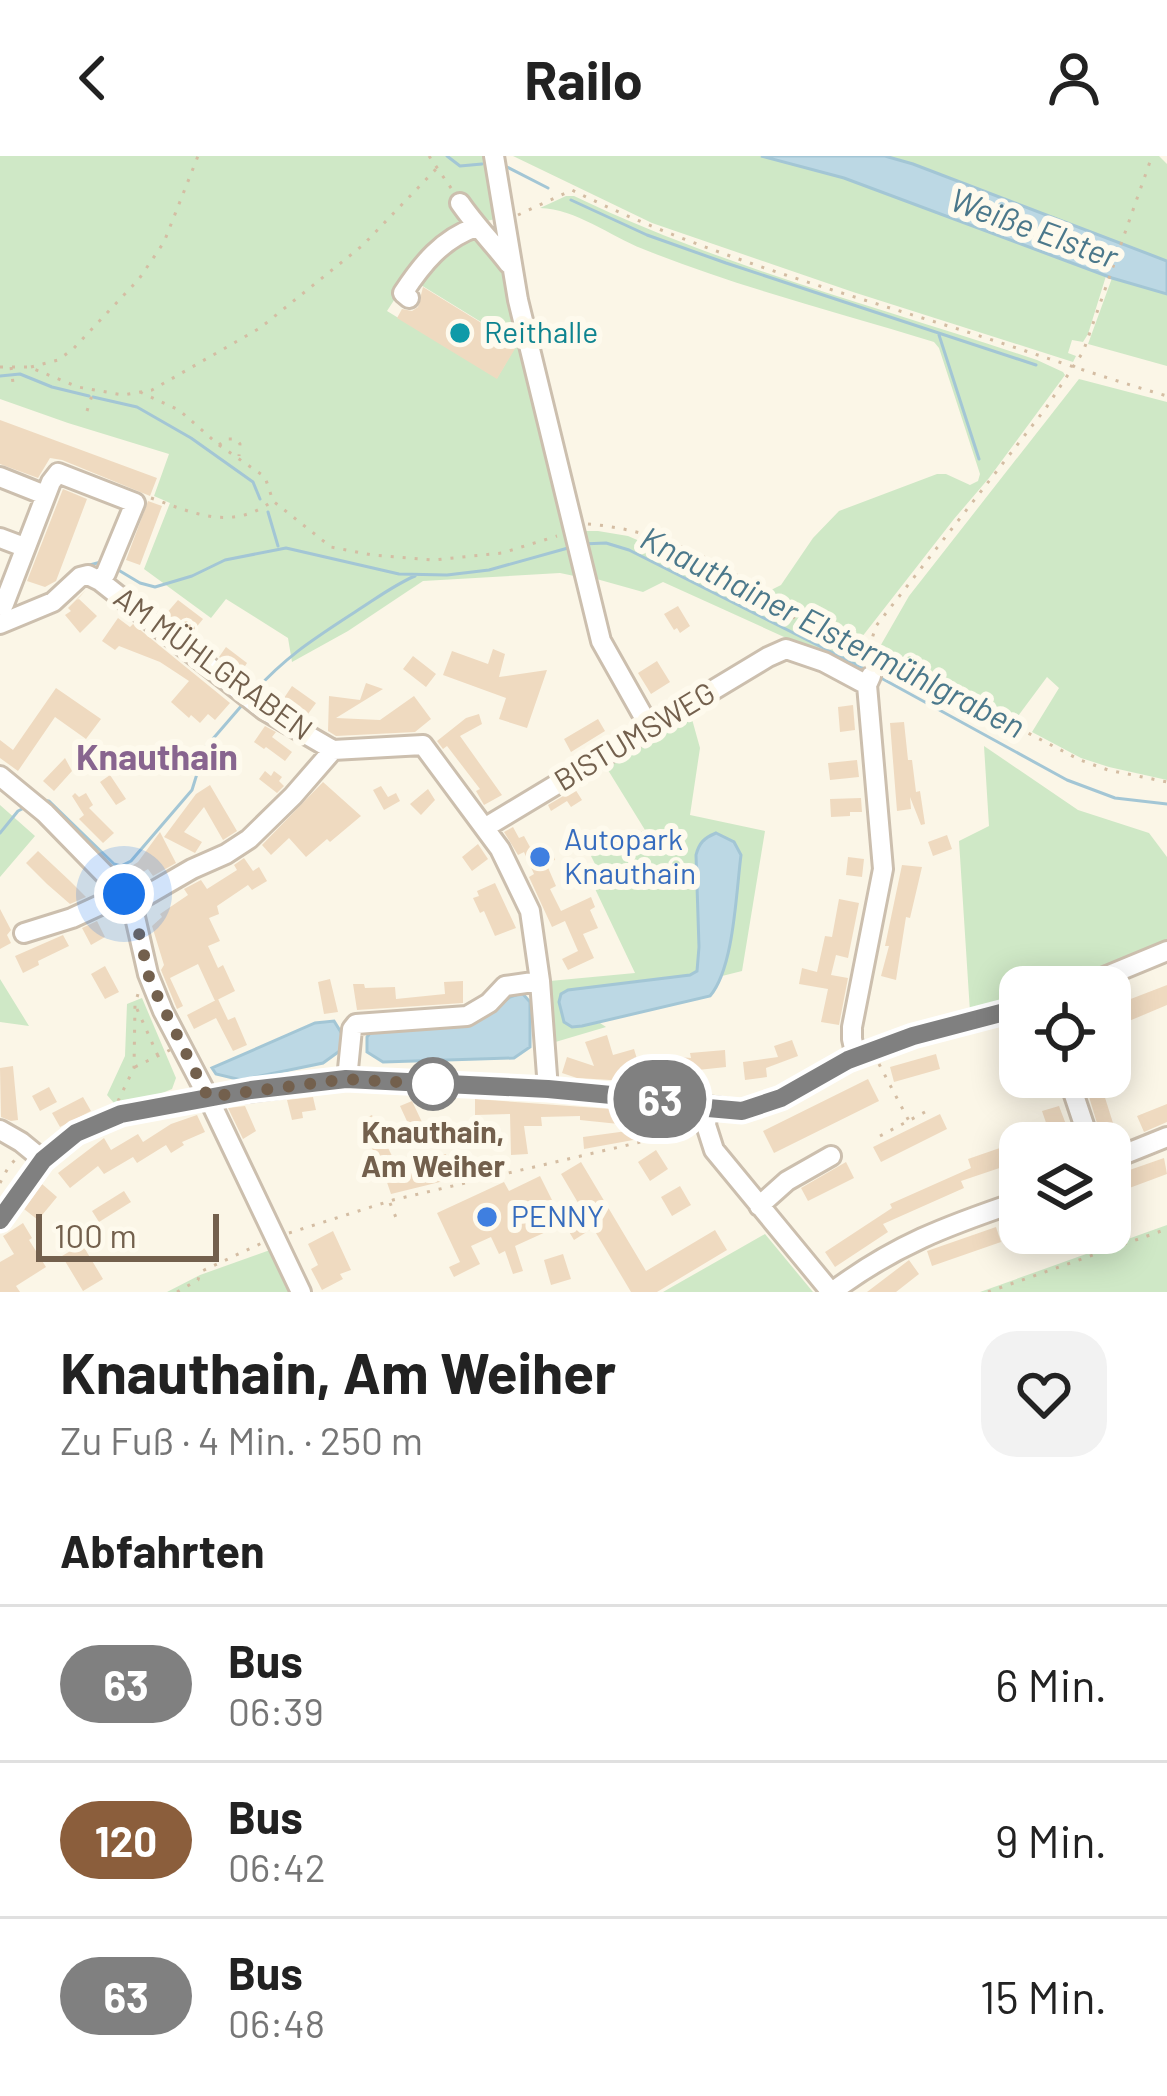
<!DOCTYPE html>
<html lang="de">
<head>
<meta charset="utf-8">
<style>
	:root { --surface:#fff; --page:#f2f2f2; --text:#222; --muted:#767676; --line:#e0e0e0 }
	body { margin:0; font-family:Barlow,sans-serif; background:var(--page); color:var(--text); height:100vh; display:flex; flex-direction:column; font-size:45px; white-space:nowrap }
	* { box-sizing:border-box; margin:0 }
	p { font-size:39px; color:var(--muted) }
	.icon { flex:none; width:66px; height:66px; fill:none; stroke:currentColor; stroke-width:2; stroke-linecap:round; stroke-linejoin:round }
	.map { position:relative; height:1136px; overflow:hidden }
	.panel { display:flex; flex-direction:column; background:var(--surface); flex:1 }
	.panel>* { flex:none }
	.badge { padding:0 24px; border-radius:39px; font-size:42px; line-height:78px }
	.buttons { position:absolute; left:999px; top:810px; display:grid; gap:24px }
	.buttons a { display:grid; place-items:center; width:132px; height:132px; border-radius:24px; background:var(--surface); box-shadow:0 6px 30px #0003; font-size:60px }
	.scale { position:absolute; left:36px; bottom:30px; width:183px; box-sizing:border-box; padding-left:12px; border:6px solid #73604d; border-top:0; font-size:33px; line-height:42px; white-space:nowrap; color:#73604d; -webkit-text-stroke:9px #fefaed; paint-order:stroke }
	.you { position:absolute; width:60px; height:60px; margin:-30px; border:9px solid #fff; border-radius:50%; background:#1a73e8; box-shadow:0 0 0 18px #1a73e833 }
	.map>.badge { position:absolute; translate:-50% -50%; box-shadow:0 0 0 6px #fff }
	h2 { padding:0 60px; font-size:45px; line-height:108px }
	.round { display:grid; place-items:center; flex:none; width:126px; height:126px; border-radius:36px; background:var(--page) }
	.headline { display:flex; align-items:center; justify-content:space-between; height:204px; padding:0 60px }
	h1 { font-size:57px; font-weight:700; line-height:90px }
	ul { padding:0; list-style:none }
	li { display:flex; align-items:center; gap:36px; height:156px; padding:0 60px; border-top:3px solid var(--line) }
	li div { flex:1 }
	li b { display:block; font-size:45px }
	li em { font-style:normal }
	li .badge { min-width:132px; font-weight:700; text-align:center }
	header { display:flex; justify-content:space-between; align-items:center; height:156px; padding:0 60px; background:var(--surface); font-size:54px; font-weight:700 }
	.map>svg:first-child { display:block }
</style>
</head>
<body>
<header><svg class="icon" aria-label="back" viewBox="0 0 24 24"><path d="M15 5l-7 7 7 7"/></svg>Railo<svg class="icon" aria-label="person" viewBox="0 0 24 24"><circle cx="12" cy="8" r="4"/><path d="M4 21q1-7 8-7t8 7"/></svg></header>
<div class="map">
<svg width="1167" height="1136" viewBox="0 0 1167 1136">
	<rect width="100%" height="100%" fill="#fbf6e7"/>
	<path fill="#cfe8c6" d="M 0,0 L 487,0 L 496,63 L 481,66 L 411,118 L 387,155 L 497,222 L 517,188 L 416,126 L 426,112 L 475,75 L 504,109 L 584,422 L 560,417 L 423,425 L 348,475 L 292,506 L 288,482 L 226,443 L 211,462 L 144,413 L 170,347 L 154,340 L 169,298 L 68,267 L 0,243 Z
		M 513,0 L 761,0 L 844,22 L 1106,120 L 1088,178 L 1083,186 L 1072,184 L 1068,197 L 1076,200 L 1073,206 L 853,136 L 652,67 Z
		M 885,0 L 1159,0 L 1167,8 L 1167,105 Z
		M 566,40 L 574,40 C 722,111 883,152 1037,204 L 1063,216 L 1065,219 L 989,322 L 954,363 L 858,486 L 868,499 L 868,519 L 663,426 L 643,436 L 593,422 L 583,375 L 598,375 L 628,380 L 679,402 L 695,400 L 750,434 L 763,438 L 781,429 L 813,382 L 839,355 L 937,318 L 946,318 L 970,329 L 978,325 L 980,318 L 939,192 L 934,186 C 837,156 737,131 643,93 C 610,80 576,53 540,52 Z
		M 1112,122 L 1167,138 L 1167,210 L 1088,188 Z
		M 1079,223 L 1167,246 L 1167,624 L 1109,611 L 1081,602 L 1032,576 L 1059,532 L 1047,521 L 1015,564 L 878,494 L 909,440 Z
		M 690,556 L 700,592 L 690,659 L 765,675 L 742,815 L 722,820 L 741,699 L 706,681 L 699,689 L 696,699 L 699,791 L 697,815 L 690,819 L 568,834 L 561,838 L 564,866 L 572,871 L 600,867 L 606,871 L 552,887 L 550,825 L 635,817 L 588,718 L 597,712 L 588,694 L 645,674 L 603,606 Z
		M 984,590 L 1078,654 L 1149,677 L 1167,701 L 1167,785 L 1056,831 L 1020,831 L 1020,843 L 970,856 L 959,685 L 989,670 Z
		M 0,649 L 35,680 L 0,721 Z
		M 0,823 L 29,870 L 0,866 Z
		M 142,842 L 176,922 L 172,933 L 120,954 L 107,939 L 125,900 L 127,848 Z
		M 1167,1069 L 1167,1136 L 980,1136 Z
		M 765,1078 L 813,1136 L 663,1136 Z
		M 270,1094 L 291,1136 L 167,1136 L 200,1119 Z"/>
	<path fill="#bcd8e4" stroke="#a3c6d5" stroke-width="3" d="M 761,0 L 885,0 L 913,8 L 1167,105 L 1167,138 L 1112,122 L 844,22 Z
		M 716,677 L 734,686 L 741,699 C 736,737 734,812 710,840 L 582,870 L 572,871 L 564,866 L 559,846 L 561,838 L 568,834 L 690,819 L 697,815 L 699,791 L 696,699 C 699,687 704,682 716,677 Z
		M 522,837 L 530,846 L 530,891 L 514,902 L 383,906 L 367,896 L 367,881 L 373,873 L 477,865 L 510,841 Z
		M 334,865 L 342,878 L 341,894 L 323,907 L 241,924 L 216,918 L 212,912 L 315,867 Z"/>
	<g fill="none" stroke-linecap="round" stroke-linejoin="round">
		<path stroke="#a3c6d5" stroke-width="3" d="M 447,0 L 460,10 L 482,8
			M 507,11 L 548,32
			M 571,44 L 647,79 L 726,107 L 1036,209
			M 939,179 L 979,303
			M 0,220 L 20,218 L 52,231 L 89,240
			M 93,241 L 137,251 L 191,282 L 253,326 L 260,343
			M 268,356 L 278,390
			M 582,388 L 606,387 L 629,394 L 867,514
			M 82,411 L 101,406
			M 115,412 L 140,427 L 155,431 L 192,420 L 225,404 L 286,392 L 399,418 L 447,419 L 489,414 L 568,392
			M 881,522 L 1067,624 L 1115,642 L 1167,648
			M 254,536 C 287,499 317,481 358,454 C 377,442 394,429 415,420
			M 40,644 L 49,645 L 114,708 L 121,710 L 131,705 L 192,634 L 205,592 L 243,548
			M 0,677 L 18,655 L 26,651"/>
	</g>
	<path fill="#efdac0" d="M 423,131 L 514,187 L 516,191 L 497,223 L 397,162 L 402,153 L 412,155 L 418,151 Z
		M 0,264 L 157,322 L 150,340 L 62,304 L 50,302 L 38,322 L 0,308 Z
		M 63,333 L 87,343 L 56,425 L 45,431 L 27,425 Z
		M 148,345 L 162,350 L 140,409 L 126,404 Z
		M 86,434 L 77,444 L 79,443 L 97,460 L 80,477 L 65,459 L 71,455 L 68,452 Z
		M 178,444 L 203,463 L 190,479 L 165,459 Z
		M 678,450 L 690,470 L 680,477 L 677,472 L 674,474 L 664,458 Z
		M 118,462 L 130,471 L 133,468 L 230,547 L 215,564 L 208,558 L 200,567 L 191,559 L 189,562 L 171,546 L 189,525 L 160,506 L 119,490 L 115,494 L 102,485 Z
		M 226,491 L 247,507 L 240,518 L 219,501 Z
		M 493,493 L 505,498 L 499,521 L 547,514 L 527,572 L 499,563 L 506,542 L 443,519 L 452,495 L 488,508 Z
		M 413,500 L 436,518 L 426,531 L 403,513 Z
		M 657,505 L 670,526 L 651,538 L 638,517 Z
		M 366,527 L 383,533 L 336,562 L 380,564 L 414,540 L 431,563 L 415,576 L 336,580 L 328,575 L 329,540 L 360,544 Z
		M 292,530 L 316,547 L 305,562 L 280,548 Z
		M 56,532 L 101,563 L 86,583 L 55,561 L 18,615 L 0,602 L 0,584 L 13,594 Z
		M 853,549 L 855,574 L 840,576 L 838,551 Z
		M 479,558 L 482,568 L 460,580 L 502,639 L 484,649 L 476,635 L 480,633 L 447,590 L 443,593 L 437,585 L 466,562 Z
		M 598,563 L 605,575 L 571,596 L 564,583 Z
		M 904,566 L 908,604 L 912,604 L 916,636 L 920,635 L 925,668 L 921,669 L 910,641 L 911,653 L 897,655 L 890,567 Z
		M 265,570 L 276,576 L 272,581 L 292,596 L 285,605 L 266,591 L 264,593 L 254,586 Z
		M 65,602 L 72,615 L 54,635 L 43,625 Z
		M 857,604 L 859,621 L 830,624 L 828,607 Z
		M 265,615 L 271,620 L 274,615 L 282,621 L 279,625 L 284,630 L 277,637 L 259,623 Z
		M 110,619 L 126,643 L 116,649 L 100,626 Z
		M 323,626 L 361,660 L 330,686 L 327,683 L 306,701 L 289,682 L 271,699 L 262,689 Z
		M 210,629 L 237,675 L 223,684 L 204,651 L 184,676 L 202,686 L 195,697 L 164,681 L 196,638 Z
		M 381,630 L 388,641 L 396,637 L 400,645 L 384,654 L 373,634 Z
		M 428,633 L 435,644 L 421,659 L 410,648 Z
		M 575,633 L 582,644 L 571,651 L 567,645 L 551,655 L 548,649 Z
		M 75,637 L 79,641 L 86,637 L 93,649 L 89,652 L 114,677 L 103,687 L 79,663 L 84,659 L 72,640 Z
		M 861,642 L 862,656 L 850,656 L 850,660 L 831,661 L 830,643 Z
		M 513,671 L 519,682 L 524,680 L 530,691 L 537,689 L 541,699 L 552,695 L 555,704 L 546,707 L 556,730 L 550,733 L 561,755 L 591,741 L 595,751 L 590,754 L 598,772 L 583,778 L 594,802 L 568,814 L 562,803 L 578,795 L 565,765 L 552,771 L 529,721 L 534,718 L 524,696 L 518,699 L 504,676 Z
		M 160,676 L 176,707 L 153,720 L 148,713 L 135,721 L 130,711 L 138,706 Z
		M 947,679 L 952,693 L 933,700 L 928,686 Z
		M 478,688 L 488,703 L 472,715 L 462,701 Z
		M 38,695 L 70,725 L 86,741 L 70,748 L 47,728 L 26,707 Z
		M 848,701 L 864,703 L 862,721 L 846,719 Z
		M 244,702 L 253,715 L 259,711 L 267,725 L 252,734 L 248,729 L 217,750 L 219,758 L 209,762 L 220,785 L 208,790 L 218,812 L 223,809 L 235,835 L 215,845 L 198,808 L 170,822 L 183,850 L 177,853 L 161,814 L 164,809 L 152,770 L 162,761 L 160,758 L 188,739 L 184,733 L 201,724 L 207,733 L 237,714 L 234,709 Z
		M 902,709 L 922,711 L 910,762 L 906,761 L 896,824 L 881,820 L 889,790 L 885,790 Z
		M 495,727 L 516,772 L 495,780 L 484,755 L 480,757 L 473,742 L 479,740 L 477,735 Z
		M 839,743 L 859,747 L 848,802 L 836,799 L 831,819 L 848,822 L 839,869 L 821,866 L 828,833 L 799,828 L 802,812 L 817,816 L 825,780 L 832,781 Z
		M 0,753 L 11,774 L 7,779 L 11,787 L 0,793 Z
		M 97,765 L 105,781 L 91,789 L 82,772 Z
		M 63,779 L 69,790 L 38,805 L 39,809 L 23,817 L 15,800 Z
		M 105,810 L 119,836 L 105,843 L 91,818 Z
		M 330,823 L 338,856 L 324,858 L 318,826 Z
		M 463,825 L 463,847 L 357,854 L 353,828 L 364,828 L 365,832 L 395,831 L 396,843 L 445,838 L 444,826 Z
		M 1167,829 L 1167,849 L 1110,873 L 1110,851 Z
		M 218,843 L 228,864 L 235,861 L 247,889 L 233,895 L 216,862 L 194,873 L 187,859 Z
		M 1020,876 L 1020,921 L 1036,921 L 1041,935 L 1023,941 L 1002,883 Z
		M 607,879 L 613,899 L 634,893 L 644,926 L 577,922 L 562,917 L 567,901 L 594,910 L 585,886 Z
		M 792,884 L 798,900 L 766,912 L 767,921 L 745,924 L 743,906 L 778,901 L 774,890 Z
		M 725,894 L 726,911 L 679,916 L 678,930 L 652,928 L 655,899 L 691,902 L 690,897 Z
		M 936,898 L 940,913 L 894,926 L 890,911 Z
		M 13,910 L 18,964 L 11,965 L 1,961 L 0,912 Z
		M 868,923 L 879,945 L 774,997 L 763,975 Z
		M 1101,929 L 1119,986 L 1116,987 L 1103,987 L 1087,934 Z
		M 49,931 L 57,946 L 40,955 L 32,940 Z
		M 83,941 L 91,955 L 60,971 L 52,957 Z
		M 313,941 L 316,954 L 302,956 L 303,962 L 292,964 L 287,944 Z
		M 475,943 L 625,954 L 625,960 L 636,959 L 638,970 L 580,964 L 580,960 L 541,961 L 542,970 L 524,970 L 528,998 L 511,999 L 510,958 L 475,959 Z
		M 412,945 L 429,981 L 417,987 L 400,950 Z
		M 1167,948 L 1167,966 L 1144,976 L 1137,960 Z
		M 245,950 L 256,975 L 243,983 L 228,952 Z
		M 1059,950 L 1070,979 L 1072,987 L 1053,987 L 1042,955 Z
		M 940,958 L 947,973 L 881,1006 L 873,991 Z
		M 197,959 L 205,976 L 182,986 L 184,989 L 171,997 L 166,989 L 137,1007 L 133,1001 L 104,1018 L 98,1010 L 70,1032 L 58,1017 L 104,982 L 111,994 L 138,978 L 143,986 L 171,968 Z
		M 372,959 L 392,1000 L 379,1007 L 359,965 Z
		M 664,970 L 666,978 L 584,993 L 583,981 Z
		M 1020,985 L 1020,1005 L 961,1025 L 964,1032 L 883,1068 L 888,1076 L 835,1111 L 825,1096 L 892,1052 L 890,1048 L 971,1012 L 968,1003 Z
		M 656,994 L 668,1013 L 650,1025 L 638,1006 Z
		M 446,998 L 452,1023 L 391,1038 L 382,1012 Z
		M 1164,1002 L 1167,1018 L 1124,1034 L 1127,1043 L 1110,1049 L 1110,1034 L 1122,1030 L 1118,1018 Z
		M 581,1006 L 646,1115 L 715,1074 L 727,1094 L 657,1136 L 631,1136 L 593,1072 L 574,1084 L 568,1074 L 587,1062 L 561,1018 Z
		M 846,1006 L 854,1022 L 808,1045 L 801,1032 Z
		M 540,1020 L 553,1046 L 549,1048 L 559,1070 L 515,1090 L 523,1115 L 513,1118 L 505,1095 L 499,1098 L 491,1081 L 471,1090 L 480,1108 L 454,1121 L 449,1111 L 460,1106 L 437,1057 L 504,1026 L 509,1035 Z
		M 42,1028 L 57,1041 L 38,1064 L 24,1053 Z
		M 680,1030 L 691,1049 L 672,1060 L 661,1041 Z
		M 124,1035 L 131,1046 L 99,1066 L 92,1055 Z
		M 23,1067 L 32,1082 L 29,1084 L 46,1111 L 16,1130 L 20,1136 L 0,1136 L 0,1106 L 14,1098 L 3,1080 Z
		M 996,1071 L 1001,1086 L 932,1110 L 927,1095 Z
		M 333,1075 L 351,1114 L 340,1118 L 343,1123 L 322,1134 L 311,1113 L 318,1109 L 308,1088 Z
		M 82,1088 L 103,1123 L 83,1135 L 62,1100 Z
		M 563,1098 L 571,1123 L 551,1129 L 544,1104 Z
		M 909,1104 L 919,1118 L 896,1136 L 867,1136 Z"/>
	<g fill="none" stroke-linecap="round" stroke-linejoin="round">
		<g stroke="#ccbfae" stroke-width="24">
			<path id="minor" d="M 494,0 L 518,144 L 601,485 L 650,572
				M 460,47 C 475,69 493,87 509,108
				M 409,142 L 403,137 C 422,108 442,83 476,71
				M 0,321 L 45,339
				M 0,382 L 24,391
				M 0,449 L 4,448 L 51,326 L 58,317 L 135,347 L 106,417 L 100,425
				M 0,468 L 53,446 L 80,421 L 88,419 L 100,425 L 264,554 L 333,594 L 423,589 L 500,693 L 530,755 L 540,825 L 548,933
				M 0,620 L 45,657 L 124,738 L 135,761 L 148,818 L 163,855 L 208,941 L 301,1136
				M 486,671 L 768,501 L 786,493 L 824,506 L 867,529
				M 130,749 L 192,713 L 226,698 L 249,683 L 293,640 L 333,594
				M 24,777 L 72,762 L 124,738
				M 1080,831 L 1167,795
				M 856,901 L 852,883 L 852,871 L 883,713 L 867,529 L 871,520
				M 1068,921 L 1090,987
				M 347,923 L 352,873 L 356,868 L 467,860 L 489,847 L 505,830 L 540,825
				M 708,952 L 706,969 L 714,994 L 831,1136
				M 0,974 L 21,986 L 43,1004
				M 1110,1004 L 1167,981
				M 759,1050 L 787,1025 L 831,1000
				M 0,1064 L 43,1004 L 76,977 L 121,958 L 208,941 L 347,923 L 548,933 L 664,944 L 742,955 L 781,942 L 848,904 L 913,880 L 1020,852
				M 832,1136 C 895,1089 946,1070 1020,1045"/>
		</g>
		<path stroke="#d4bda3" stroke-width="3" stroke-dasharray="3 9" stroke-linecap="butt" d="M 429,0 L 453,35
			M 518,59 L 572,34 C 686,91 810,127 932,165 C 1011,189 1088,217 1167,240
			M 0,211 L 29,211 L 78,231 L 123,239 L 152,234 L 260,172 L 363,89 L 438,11
			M 11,211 L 13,227
			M 31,211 L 58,204 L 73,193 L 139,123 L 164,86 L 198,0
			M 140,236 L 179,254 L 219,289 L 265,321 L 273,345 L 331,391 L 372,399 L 434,404 L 502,397 L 557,380
			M 87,255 L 93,236
			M 219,289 L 226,283 L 236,283 L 240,288 L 239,300
			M 151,342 C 193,357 231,375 271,346
			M 588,368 C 638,372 685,389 728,414 C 752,427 773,448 796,463 C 819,478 846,488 872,496 L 1080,604 L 1108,614 L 1167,626
			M 873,504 L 871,486 L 876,470 L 1046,252 L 1083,196 L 1152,0
			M 137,853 L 158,900
			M 879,908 L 909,965
			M 135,911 L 170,894
			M 118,945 L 134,912 L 135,848 L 138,838
			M 880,980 L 925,956
			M 0,1027 L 9,1010 L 18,1001
			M 390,1047 L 397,1064
			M 289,1077 L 393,1044 L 692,974
			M 177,1136 L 198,1124 L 200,1116 L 264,1086
			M 988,1136 L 1167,1073"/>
		<use href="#minor" stroke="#fff" stroke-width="18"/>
	</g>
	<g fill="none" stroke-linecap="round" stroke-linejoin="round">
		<g stroke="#fff" stroke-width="27">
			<path id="line" d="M 0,1064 L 43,1004 L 76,977 L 121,958 L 251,934 L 346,923 L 548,933 L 664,944 L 708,952 L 742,955 L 781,942 L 848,904 L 913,880 L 1020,852"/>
		</g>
		<use href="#line" stroke="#808080" stroke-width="18"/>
		<path stroke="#73604d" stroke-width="12" stroke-dasharray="0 21.6" d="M 124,738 L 135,760 L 150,825 L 208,941 L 346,923 L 433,928"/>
	</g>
	<circle fill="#0f9aa8" stroke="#fefaed" stroke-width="4.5" cx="460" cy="177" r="12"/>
	<g fill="#3f7fe0" stroke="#fefaed" stroke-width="4.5">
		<circle cx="540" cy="701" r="12"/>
		<circle cx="487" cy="1061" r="12"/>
	</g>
	<circle fill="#fff" stroke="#808080" stroke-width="6" cx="433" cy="928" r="24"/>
	<g text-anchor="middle" stroke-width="12" stroke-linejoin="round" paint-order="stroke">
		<g font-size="30" fill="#0d838f" stroke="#fefaed" text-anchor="start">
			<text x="484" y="187">Reithalle</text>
		</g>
		<g font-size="30" fill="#73604d" stroke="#fefaed">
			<text transform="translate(213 508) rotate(36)" y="10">AM MÜHLGRABEN</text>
			<text transform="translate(635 581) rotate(-31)" y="10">BISTUMSWEG</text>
		</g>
		<g font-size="30" fill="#366cbe" stroke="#fefaed" text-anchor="start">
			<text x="564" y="694">Autopark<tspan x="564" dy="34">Knauthain</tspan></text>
			<text x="511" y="1071">PENNY</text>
		</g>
		<g font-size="30" font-weight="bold" fill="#73604d" stroke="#fefaed">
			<text x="433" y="987">Knauthain,<tspan x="433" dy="34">Am Weiher</tspan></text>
		</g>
		<g font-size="33" font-style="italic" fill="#4b788b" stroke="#fefaed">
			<text transform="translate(1034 72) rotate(20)" y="12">Weiße Elster</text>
			<text transform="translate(833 476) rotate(27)" y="12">Knauthainer Elstermühlgraben</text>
		</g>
		<g font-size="36" font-weight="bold" fill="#88658f" stroke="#fefaed">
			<text x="157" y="614">Knauthain</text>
		</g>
	</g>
</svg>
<div class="buttons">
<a><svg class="icon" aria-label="locate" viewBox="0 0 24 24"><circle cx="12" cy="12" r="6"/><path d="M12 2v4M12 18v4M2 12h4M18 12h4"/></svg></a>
<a><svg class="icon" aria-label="layers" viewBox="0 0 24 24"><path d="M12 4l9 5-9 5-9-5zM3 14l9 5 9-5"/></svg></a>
</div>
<div class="scale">100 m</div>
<div class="you" style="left:124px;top:738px"></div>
<b class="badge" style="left:660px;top:943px;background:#808080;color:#fff">63</b>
</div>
<section class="panel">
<div class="headline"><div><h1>Knauthain, Am Weiher</h1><p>Zu Fuß · 4 Min. · 250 m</p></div><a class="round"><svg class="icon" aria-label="heart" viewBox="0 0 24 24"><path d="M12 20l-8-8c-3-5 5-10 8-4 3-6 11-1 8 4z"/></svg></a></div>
<h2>Abfahrten</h2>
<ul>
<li><span class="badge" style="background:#808080;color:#fff">63</span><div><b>Bus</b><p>06:39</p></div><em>6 Min.</em></li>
<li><span class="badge" style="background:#8b5e3c;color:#fff">120</span><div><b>Bus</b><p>06:42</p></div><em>9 Min.</em></li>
<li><span class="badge" style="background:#808080;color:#fff">63</span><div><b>Bus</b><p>06:48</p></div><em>15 Min.</em></li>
</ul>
</section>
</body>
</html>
